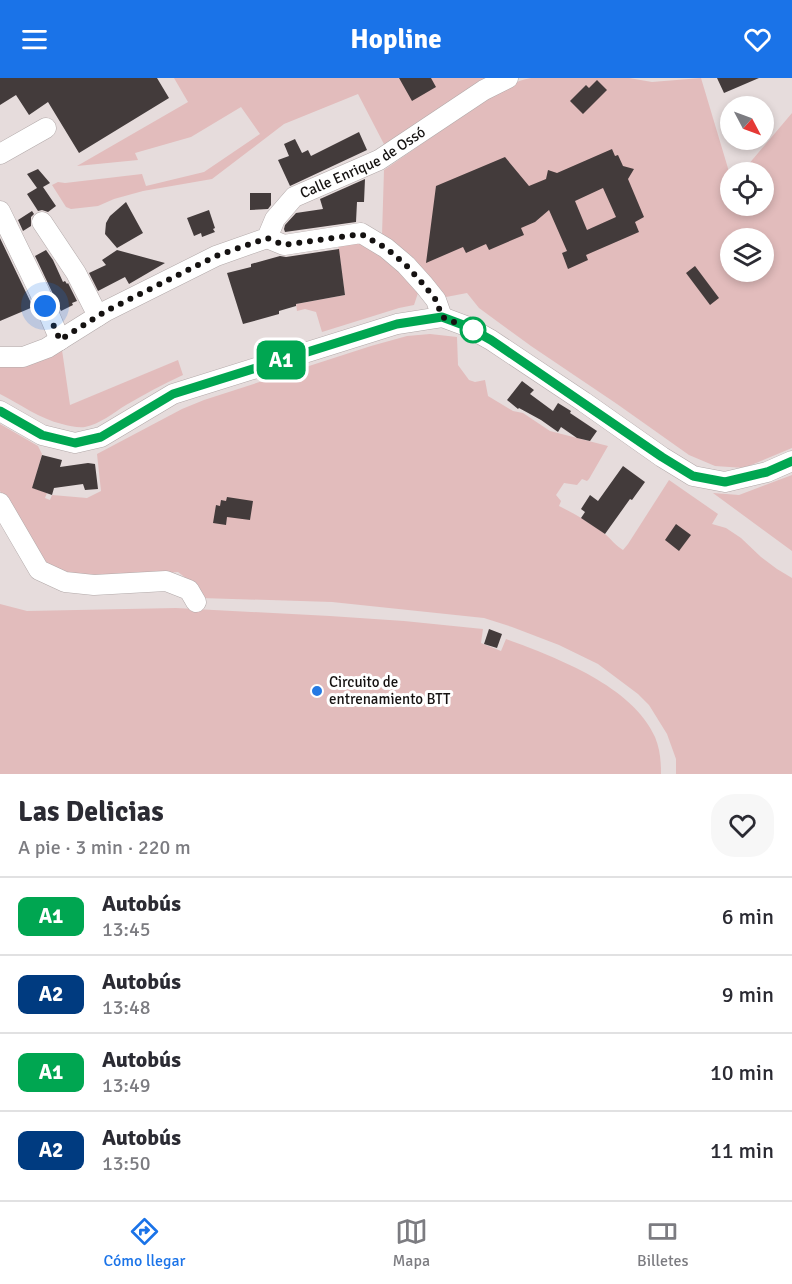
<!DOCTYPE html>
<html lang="es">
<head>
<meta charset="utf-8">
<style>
	:root { --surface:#fff; --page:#f7f7f7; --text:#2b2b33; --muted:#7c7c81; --line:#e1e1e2; --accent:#1a73e8 }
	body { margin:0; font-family:Signika,sans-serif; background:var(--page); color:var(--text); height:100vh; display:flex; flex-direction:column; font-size:22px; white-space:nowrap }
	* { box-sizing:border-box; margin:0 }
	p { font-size:20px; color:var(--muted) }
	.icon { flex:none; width:33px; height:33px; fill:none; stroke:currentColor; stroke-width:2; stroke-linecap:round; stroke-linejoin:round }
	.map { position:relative; height:696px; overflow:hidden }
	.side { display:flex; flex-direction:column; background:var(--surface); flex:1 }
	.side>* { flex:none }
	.badge { padding:0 12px; border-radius:9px; font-size:21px; line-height:39px }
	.needle { width:39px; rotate:131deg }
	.buttons { position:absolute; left:720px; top:18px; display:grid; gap:12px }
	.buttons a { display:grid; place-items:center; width:54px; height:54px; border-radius:50%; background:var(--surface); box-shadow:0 3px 9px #0003; font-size:30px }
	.you { position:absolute; width:30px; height:30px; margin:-15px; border:4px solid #fff; border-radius:50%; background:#1a73e8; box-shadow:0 0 0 9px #1a73e833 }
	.map>.badge { position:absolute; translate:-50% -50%; box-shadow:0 0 0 3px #fff }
	.round { display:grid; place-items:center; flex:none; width:63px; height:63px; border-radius:24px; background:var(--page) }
	.headline { display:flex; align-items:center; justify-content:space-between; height:102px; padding:0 18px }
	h1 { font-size:28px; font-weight:800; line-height:45px }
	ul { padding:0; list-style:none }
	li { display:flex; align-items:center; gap:18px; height:78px; padding:0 18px; border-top:2px solid var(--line) }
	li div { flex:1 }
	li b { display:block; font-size:22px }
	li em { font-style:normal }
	li .badge { min-width:66px; font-weight:700; text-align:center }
	header { display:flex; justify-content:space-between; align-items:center; height:78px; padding:0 18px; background:var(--accent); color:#fff; font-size:27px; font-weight:800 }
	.dock { display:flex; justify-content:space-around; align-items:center; height:84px; border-top:2px solid var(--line); background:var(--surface); font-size:16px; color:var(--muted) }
	.dock a { display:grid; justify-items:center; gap:3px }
	.dock .selected { color:var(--accent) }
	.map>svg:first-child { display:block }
</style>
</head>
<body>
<header><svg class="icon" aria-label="menu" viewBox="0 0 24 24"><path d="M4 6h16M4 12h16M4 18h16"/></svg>Hopline<svg class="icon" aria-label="heart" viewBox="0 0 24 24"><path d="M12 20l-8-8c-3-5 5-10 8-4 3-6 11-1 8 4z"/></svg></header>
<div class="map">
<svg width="792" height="696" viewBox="0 0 792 696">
	<rect width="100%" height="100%" fill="#e6dcdc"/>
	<path fill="#e2bcbc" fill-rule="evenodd" d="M 174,0 L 488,0 L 386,70 L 358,16 L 284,46 L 212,101 L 143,113 L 114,121 L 98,128 L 71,131 L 66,129 L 52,107 L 58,104 L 65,105 L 142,96 L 146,108 L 204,94 L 260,56 L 241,29 L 191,59 L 135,75 L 138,82 L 77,88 L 188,24 Z
		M 531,0 L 629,0 L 652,4 L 701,0 L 730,97 L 730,128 L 764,128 L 764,94 L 742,94 L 792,35 L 792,370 L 744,390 L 715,388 L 689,377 L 617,326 L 531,268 L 479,230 L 467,215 L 446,219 L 419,188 L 382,157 L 384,92 L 491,18 C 503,10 517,2 531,0 ZM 730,160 L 764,160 L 764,194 L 730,194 Z
		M 359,164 L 379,173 L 419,212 L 414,227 L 399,230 L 322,254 L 316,234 L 305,231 L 297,233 L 296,226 L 345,217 L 338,167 Z
		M 430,256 L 457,259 L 458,287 L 469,302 L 475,304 L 485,302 L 488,318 L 513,333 L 523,335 L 550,353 L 608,368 L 589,401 L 587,403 L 582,401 L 577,407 L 564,405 L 556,417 L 561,423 L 559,428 C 575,436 591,445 605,456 C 611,461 616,468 623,472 L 628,466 L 669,402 L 718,436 L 712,446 L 726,450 L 741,460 L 761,479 L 777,491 L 792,500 L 792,696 L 676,696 L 676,681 L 667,656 L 649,627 L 638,616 L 598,586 L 559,567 L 512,549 L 484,540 L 332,524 L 201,520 L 191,504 L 178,494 L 100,501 L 75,500 L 45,487 L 0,413 L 0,346 L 38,368 L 42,376 L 33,410 L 47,415 L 45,420 L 50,422 L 52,417 L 87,420 L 101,413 L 97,376 L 182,331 L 204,322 L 371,268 L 407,258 Z
		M 62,272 L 70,327 L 178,282 L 183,297 C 163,306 145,316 126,327 C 113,335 100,346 85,349 C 79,350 69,348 62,346 C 40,341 20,326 0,316 L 0,286 L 42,282 Z
		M 792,397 L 792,473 L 713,415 L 739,417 Z
		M 0,526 L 27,533 L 176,530 L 330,538 L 404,543 L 483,551 L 481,565 L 501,573 L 506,561 C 555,579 633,608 655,659 C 660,671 661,683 661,696 L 0,696 Z"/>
	<path fill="#433b3b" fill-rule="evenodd" d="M 0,0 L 157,0 L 169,20 L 79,75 L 48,24 L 29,37 L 16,17 L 0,27 Z
		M 399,0 L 431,0 L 436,9 L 412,23 Z
		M 717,0 L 759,0 L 724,15 Z
		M 597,2 L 607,12 L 583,36 L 570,23 L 586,7 L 589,10 Z
		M 359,54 L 367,72 L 290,108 L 278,82 L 289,78 L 284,66 L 295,61 L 302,75 L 308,72 L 311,78 Z
		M 612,71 L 615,78 L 618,77 L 623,88 L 634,91 L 628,101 L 644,139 L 635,144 L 639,154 L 586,177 L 588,182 L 568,191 L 562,175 L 567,173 L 549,132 L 535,144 L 521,150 L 524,157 L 489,172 L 486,166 L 466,175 L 463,169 L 426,185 L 436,108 L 505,79 L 529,108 L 546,101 L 548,92 L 557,95 ZM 603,110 L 616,139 L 587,152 L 575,123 Z
		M 38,91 L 50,105 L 43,109 L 56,128 L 48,134 L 42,132 L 38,133 L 27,116 L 37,110 L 27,96 Z
		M 365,101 L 364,124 L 357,124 L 356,144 L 285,154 L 284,151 L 285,147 L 296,135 L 323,131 L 320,121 Z
		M 250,115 L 271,115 L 271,127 L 268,131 L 250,132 Z
		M 126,124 L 143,155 L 117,170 L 105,156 L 106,145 L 110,138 Z
		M 209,132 L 215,150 L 213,151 L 215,154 L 202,159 L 201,155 L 194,158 L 187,140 Z
		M 32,133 L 34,136 L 31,139 L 31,148 L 23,153 L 18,142 Z
		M 0,160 L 33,229 L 0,243 Z
		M 339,171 L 345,217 L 296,226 L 296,228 L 279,233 L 279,236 L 243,246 L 227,195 L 251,189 L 251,186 L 280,178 L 286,179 Z
		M 46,172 L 53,182 L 63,204 L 65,203 L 67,206 L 68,205 L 77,223 L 72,225 L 73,227 L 61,233 L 35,178 Z
		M 117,172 L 165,185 L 129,206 L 125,199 L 98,213 L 89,195 L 106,187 L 102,182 Z
		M 695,188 L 719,220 L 710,227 L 686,195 Z
		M 522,303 L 534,312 L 530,316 L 553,333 L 558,325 L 571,333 L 570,335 L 597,353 L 590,363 L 577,360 L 561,349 L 558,354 L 541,342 L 519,330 L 518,331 L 507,322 Z
		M 42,377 L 62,382 L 60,389 L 88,385 L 95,386 L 98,411 L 85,412 L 83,406 L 54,410 L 52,417 L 32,410 Z
		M 623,388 L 645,404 L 632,422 L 630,421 L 605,456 L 581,440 L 585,434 L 581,431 L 590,417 L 598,423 Z
		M 227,419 L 253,423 L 250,442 L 227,439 L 226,447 L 213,445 L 216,427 L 220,428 L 221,422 L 226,423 Z
		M 676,446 L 691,457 L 679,473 L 665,462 Z
		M 489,551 L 502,556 L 497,570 L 484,566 Z"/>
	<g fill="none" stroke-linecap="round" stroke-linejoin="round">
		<g stroke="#b2a9a9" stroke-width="21">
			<g id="minor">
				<path d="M 0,76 L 46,50"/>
				<path d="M 0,133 L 39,213 L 60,262"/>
				<path d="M 42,144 L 76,195 L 98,238"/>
				<path d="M 267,160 L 284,167 L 361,155 L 386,170 L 406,187 L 424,207 L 436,222 L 442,239"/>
				<path id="s1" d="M 0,279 L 23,279 L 47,270 L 106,233 L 216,178 L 267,160 L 275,141 L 294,119 L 379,82 L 484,12 L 508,0"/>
				<path d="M 0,333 L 42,357 L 75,365 L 101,359 L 173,316 L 397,246 L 442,239 L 466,248 L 491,262 L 584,324 L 662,379 L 693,398 L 725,404 L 767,394 L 792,383"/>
				<path d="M 0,425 L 39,492 L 65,504 L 94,507 L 166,503 L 189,512 L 196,524"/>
			</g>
		</g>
		<use href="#minor" stroke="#fff" stroke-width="20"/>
	</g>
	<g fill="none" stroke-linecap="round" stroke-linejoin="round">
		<g stroke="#fff" stroke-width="14">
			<path id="line" d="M 0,333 L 42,357 L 75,365 L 101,359 L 173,316 L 397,246 L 442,239 L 466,248 L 491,262 L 662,379 L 693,398 L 725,404 L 767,394 L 792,383"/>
		</g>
		<use href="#line" stroke="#00a651" stroke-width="9"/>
		<path stroke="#151211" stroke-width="6" stroke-dasharray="0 10.8" d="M 45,228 L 60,262 L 106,233 L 216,178 L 267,160 L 284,167 L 361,156 L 386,170 L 406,187 L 424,207 L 436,222 L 442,239 L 478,254 L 473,252"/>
	</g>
	<circle fill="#fff" stroke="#00a651" stroke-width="3" cx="473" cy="252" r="12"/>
	<circle fill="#2579e3" stroke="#fff" stroke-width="2" cx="317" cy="613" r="6"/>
	<g text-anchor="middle" stroke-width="6" stroke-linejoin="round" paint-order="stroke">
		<g font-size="15" fill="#151211" stroke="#fff">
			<text dy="5" stroke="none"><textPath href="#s1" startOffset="422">Calle Enrique de Ossó</textPath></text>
		</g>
		<g font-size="15" fill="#151211" stroke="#fff" text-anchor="start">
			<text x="329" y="609">Circuito de<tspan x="329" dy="17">entrenamiento BTT</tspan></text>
		</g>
	</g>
</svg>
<div class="buttons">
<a><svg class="needle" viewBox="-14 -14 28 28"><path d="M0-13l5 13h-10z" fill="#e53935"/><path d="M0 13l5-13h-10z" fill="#7c7c81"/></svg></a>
<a><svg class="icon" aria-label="locate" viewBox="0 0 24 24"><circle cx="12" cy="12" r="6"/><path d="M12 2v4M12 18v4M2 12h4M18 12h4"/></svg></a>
<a><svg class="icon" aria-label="layers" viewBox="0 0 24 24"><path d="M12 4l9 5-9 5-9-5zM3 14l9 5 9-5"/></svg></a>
</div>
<div class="you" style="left:45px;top:228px"></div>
<b class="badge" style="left:281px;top:282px;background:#00a651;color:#fff">A1</b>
</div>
<section class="side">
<div class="headline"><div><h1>Las Delicias</h1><p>A pie · 3 min · 220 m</p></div><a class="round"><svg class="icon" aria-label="heart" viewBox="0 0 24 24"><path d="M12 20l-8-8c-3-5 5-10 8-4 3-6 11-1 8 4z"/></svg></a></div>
<ul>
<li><span class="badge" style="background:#00a651;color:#fff">A1</span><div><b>Autobús</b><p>13:45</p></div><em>6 min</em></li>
<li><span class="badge" style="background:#003b80;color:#fff">A2</span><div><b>Autobús</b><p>13:48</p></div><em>9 min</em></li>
<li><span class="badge" style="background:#00a651;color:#fff">A1</span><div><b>Autobús</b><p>13:49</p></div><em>10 min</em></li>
<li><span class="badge" style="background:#003b80;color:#fff">A2</span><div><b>Autobús</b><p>13:50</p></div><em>11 min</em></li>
</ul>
</section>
<nav class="dock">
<a class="selected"><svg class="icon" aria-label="directions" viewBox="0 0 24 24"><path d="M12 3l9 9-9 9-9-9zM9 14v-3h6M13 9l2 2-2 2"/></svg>Cómo llegar</a>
<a><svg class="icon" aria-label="map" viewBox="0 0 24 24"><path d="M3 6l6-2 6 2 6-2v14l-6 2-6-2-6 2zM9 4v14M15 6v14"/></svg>Mapa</a>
<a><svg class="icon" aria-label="tickets" viewBox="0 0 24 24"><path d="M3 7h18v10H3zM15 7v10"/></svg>Billetes</a>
</nav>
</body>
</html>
